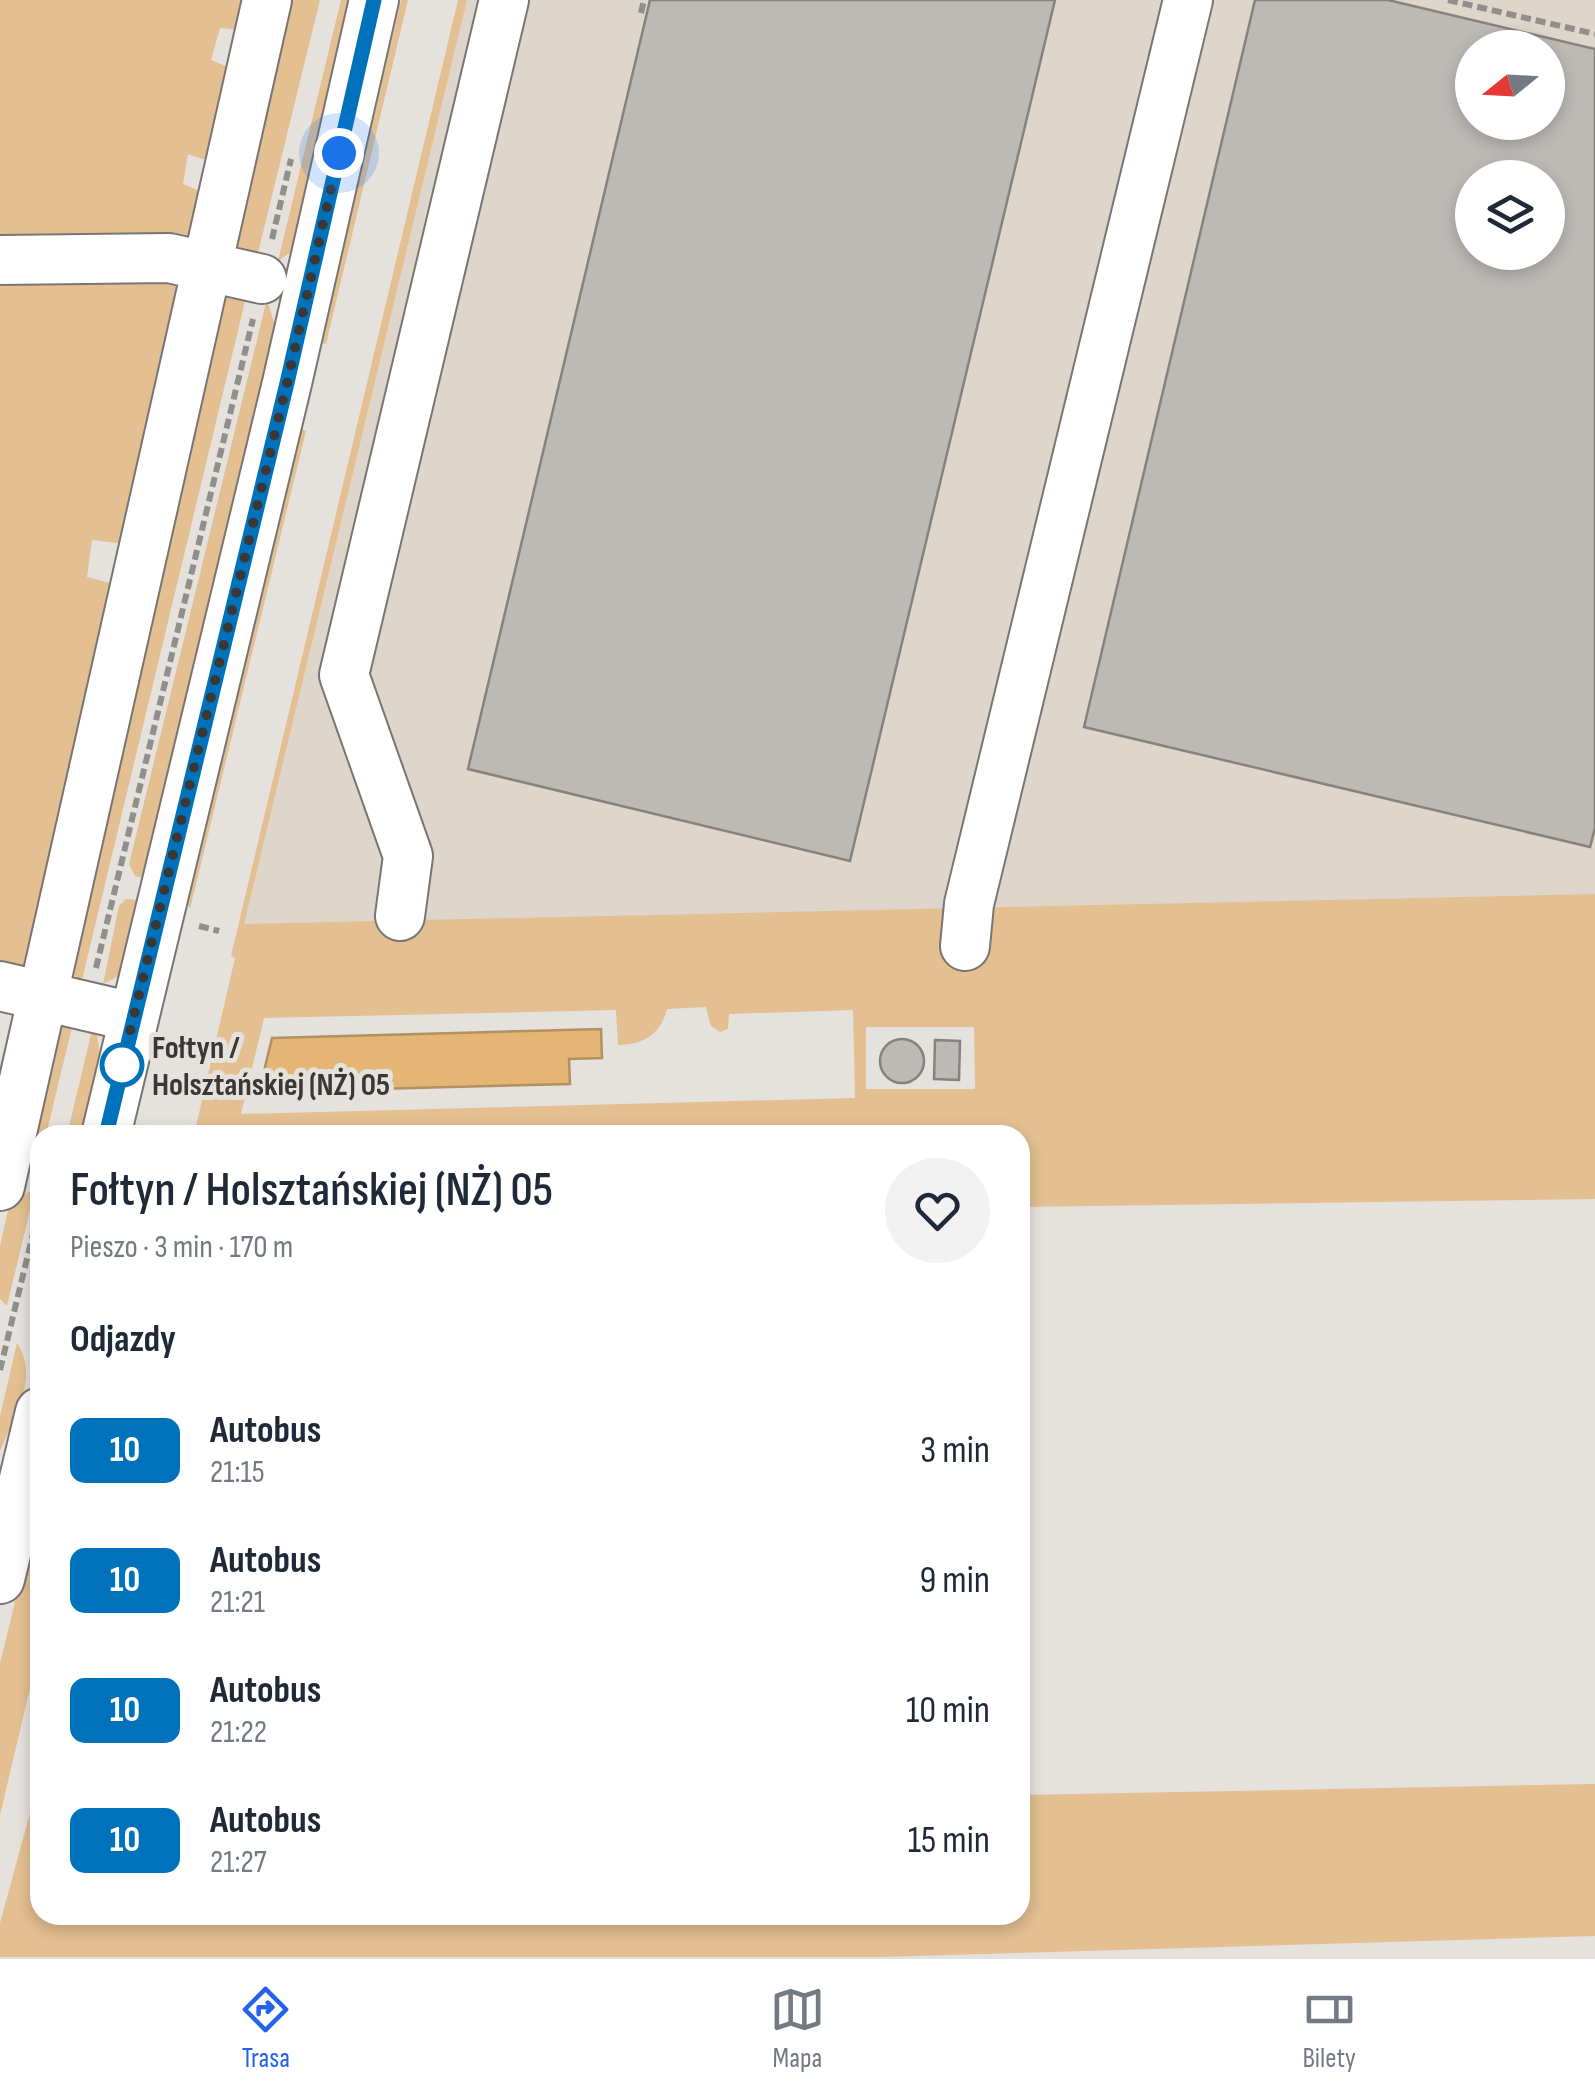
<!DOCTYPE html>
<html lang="pl">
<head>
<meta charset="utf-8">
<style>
	:root { --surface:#fff; --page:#f2f2f3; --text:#1f2937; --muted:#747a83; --line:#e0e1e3; --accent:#2563eb }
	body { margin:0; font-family:"Sofia Sans Condensed",sans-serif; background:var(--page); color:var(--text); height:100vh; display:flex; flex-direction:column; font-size:38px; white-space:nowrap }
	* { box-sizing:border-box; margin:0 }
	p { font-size:32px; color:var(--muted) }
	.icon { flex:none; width:55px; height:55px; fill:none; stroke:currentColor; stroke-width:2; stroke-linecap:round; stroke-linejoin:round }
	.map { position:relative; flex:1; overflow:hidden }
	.panel { position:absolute; left:30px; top:1125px; width:1000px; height:800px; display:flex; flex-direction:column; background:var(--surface); border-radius:30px; box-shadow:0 5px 15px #0003 }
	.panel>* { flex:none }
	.badge { padding:0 20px; border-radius:15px; font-size:35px; line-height:65px }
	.needle { width:65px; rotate:252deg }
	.fabs { position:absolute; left:1455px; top:30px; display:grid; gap:20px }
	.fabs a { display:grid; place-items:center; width:110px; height:110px; border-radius:50%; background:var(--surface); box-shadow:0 5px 15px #0003; font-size:50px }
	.you { position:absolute; width:50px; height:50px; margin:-25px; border:8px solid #fff; border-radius:50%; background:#1a73e8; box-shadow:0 0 0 15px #1a73e833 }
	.map>.badge { position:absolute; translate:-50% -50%; box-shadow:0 0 0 5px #fff }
	h2 { padding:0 40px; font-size:38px; line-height:90px }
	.round { display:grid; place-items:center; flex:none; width:105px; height:105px; border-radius:52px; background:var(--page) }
	.headline { display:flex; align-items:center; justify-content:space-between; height:170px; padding:0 40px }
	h1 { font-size:48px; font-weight:600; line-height:75px }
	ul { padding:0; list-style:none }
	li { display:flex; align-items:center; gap:30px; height:130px; padding:0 40px }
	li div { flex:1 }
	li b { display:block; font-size:38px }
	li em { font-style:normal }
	li .badge { min-width:110px; font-weight:700; text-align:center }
	.menu { display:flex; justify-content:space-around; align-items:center; height:140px; border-top:2px solid var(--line); background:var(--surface); font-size:28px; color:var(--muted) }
	.menu a { display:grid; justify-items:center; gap:5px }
	.menu .active { color:var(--accent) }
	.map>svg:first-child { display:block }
</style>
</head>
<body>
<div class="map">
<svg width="1595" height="1957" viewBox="0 0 1595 1957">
	<rect width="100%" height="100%" fill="#e5e1dd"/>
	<path fill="#ded5cb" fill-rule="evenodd" d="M 467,0 L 1595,0 L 1595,894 L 243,925 ZM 1472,48 L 1548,48 L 1548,122 L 1472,122 ZM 1472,178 L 1548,178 L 1548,252 L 1472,252 Z"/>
	<path fill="#e3bf91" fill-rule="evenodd" d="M 0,0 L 253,0 L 240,30 L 220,28 L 211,60 L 228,67 L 210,157 L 202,159 L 188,154 L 183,184 L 200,191 L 199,246 L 0,240 Z
		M 285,0 L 320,0 L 256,261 L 226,254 Z
		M 341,0 L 355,0 L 294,250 L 278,261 Z
		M 401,0 L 408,0 L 326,344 L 322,343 Z
		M 458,0 L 467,0 L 244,924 L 1595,894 L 1595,1199 L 1020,1207 L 1020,1135 L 194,1135 L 235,958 L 231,956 ZM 706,1007 L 711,1026 L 720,1032 L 728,1029 L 729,1014 L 853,1010 L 855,1098 L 241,1114 L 264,1018 L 616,1010 L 618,1045 C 643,1045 661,1034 667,1009 ZM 866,1027 L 974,1027 L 975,1089 L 866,1089 Z
		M 0,276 L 194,280 L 127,540 L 116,543 L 92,540 L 87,577 L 113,584 L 37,963 L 21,969 L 0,970 Z
		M 220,286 L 247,293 L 81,984 L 70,969 Z
		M 267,299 L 277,333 L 145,878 L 135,876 L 129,864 Z
		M 302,429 L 306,431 L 190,909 L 188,905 Z
		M 126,899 L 140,900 L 121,975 L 103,984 L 119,906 Z
		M 74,1019 L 46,1135 L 40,1135 L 40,1156 L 32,1149 L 58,1026 Z
		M 93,1026 C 109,1061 94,1099 86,1135 L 67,1135 Z
		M 35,1189 L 7,1306 L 0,1299 L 0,1246 L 10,1201 Z
		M 17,1343 C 40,1378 14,1417 0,1451 L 0,1416 Z
		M 40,1533 L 40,1646 L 0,1815 L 0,1663 L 27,1553 Z
		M 1595,1784 L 1595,1936 L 881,1957 L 0,1957 L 0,1923 L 30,1813 L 40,1813 L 40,1915 L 1020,1915 L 1020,1795 Z"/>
	<path fill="#e5b575" stroke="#b19062" stroke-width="2.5" d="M 601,1029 L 602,1058 L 569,1059 L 570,1084 L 259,1092 L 272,1038 Z"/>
	<path fill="#bdb9b5" stroke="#86837f" stroke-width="2.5" fill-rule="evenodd" d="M 650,0 L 1055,0 L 850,861 L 468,769 Z
		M 1255,0 L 1388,0 L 1595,49 L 1595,828 L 1590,847 L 1084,727 ZM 1472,48 L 1548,48 L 1548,122 L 1472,122 ZM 1472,178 L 1548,178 L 1548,252 L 1472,252 Z
		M880 1061a22 22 0 1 1 44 0a22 22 0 1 1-44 0Z
		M 935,1040 L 960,1041 L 959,1080 L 934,1079 Z"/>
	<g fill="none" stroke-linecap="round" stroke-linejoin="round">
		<g stroke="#797572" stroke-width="52">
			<path id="minor" d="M 0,260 L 169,258 L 262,279
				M 400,916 L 408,856 L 344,675 L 504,0
				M 965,946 L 969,904 L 1188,0
				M 0,986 L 133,1017
				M 106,1135 L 287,383 L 374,0
				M 0,1186 L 267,0
				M 0,1579 L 40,1412"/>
		</g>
		<path stroke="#918e8b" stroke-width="6" stroke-dasharray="10 5" stroke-linecap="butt" d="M 1448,0 L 1595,34
			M 641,13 L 644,0
			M 272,239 L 291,159
			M 199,926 L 219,931
			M 96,968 L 253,319
			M 0,1370 L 40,1205"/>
		<use href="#minor" stroke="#fff" stroke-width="48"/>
	</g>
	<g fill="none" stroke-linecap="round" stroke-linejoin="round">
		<g stroke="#fff" stroke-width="22">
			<path id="line" d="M 106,1135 L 287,383 L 374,0"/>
		</g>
		<use href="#line" stroke="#0072bc" stroke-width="15"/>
		<path stroke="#393836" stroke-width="10" stroke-dasharray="0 18" d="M 122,1065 L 287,383 L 339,153"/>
	</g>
	<circle fill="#fff" stroke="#0072bc" stroke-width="5" cx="122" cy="1065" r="20"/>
	<g text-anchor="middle" stroke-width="10" stroke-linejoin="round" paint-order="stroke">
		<g font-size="32" font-weight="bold" fill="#393836" stroke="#e5e1dd" text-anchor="start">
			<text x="152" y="1058">Fołtyn /<tspan x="152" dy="37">Holsztańskiej (NŻ) 05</tspan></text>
		</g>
	</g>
</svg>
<div class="fabs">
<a><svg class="needle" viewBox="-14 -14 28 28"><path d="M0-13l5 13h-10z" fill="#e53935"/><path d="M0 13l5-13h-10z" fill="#747a83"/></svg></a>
<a><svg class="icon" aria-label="layers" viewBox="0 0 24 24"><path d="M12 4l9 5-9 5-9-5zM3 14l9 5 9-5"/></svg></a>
</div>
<div class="you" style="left:339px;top:153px"></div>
<section class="panel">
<div class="headline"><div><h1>Fołtyn / Holsztańskiej (NŻ) 05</h1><p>Pieszo · 3 min · 170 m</p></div><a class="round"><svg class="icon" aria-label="heart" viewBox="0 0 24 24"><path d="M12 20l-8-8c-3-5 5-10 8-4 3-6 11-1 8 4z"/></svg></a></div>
<h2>Odjazdy</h2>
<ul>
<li><span class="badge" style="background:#0072bc;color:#fff">10</span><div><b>Autobus</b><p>21:15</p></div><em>3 min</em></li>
<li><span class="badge" style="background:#0072bc;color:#fff">10</span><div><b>Autobus</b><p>21:21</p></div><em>9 min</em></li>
<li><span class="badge" style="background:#0072bc;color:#fff">10</span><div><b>Autobus</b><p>21:22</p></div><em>10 min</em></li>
<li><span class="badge" style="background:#0072bc;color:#fff">10</span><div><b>Autobus</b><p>21:27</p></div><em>15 min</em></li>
</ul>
</section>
</div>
<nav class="menu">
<a class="active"><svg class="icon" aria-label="directions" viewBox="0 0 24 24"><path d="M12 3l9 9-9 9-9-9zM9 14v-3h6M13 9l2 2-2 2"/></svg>Trasa</a>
<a><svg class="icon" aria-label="map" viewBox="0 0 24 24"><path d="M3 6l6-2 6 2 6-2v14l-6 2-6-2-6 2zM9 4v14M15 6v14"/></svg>Mapa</a>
<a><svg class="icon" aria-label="tickets" viewBox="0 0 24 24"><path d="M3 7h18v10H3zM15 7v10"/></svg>Bilety</a>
</nav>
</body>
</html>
